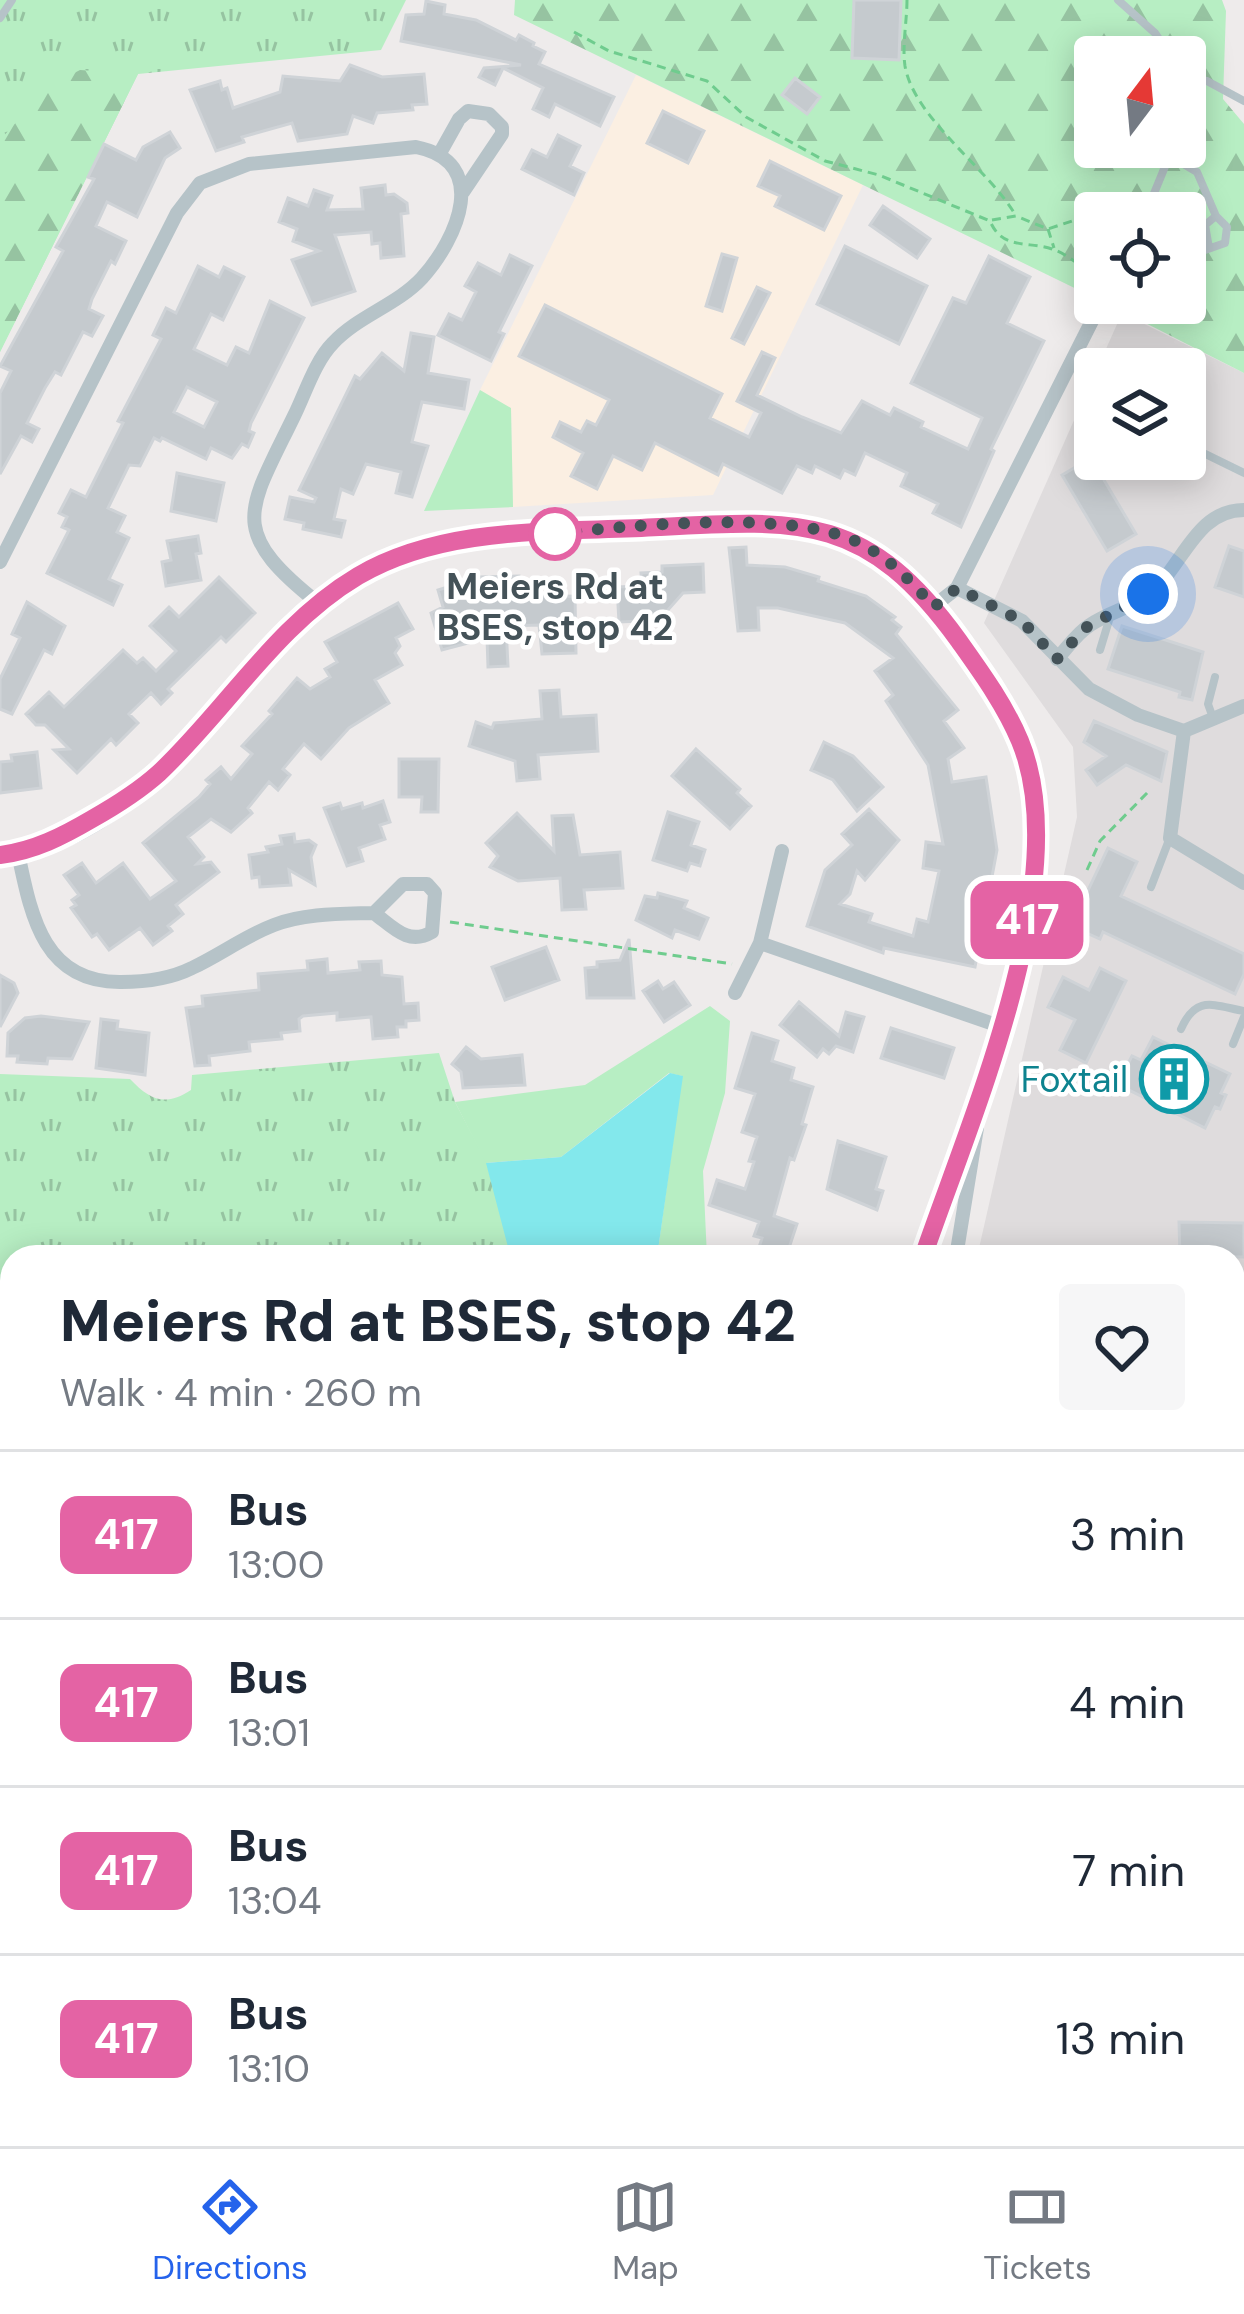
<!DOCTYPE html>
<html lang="en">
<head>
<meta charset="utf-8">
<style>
	:root { --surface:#fff; --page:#f6f6f7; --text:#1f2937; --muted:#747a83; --line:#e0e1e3; --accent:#2563eb }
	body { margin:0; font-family:"DM Sans",sans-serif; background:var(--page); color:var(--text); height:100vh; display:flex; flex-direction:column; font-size:45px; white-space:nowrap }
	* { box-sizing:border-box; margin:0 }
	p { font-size:39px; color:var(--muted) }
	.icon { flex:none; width:66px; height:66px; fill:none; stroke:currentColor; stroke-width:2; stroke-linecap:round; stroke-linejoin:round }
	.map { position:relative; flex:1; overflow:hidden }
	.side { position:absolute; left:0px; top:1245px; width:1245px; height:903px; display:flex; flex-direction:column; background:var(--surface); border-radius:36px 36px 0 0; box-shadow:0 6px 30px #0003 }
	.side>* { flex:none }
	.badge { padding:0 24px; border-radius:18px; font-size:42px; line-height:78px }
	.needle { width:78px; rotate:16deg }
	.fabs { position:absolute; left:1074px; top:36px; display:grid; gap:24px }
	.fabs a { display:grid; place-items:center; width:132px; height:132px; border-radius:12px; background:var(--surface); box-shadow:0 6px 30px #0003; font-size:60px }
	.you { position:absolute; width:60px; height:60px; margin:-30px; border:9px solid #fff; border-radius:50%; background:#1a73e8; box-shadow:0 0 0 18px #1a73e833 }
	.map>.badge { position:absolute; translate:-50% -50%; box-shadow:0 0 0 6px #fff }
	.round { display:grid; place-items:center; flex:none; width:126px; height:126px; border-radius:12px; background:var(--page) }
	.summary { display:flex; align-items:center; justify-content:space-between; height:204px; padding:0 60px }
	h1 { font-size:57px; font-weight:800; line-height:90px }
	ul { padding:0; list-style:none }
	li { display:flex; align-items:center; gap:36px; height:168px; padding:0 60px; border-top:3px solid var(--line) }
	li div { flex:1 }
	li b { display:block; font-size:45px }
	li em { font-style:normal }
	li .badge { min-width:132px; font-weight:700; text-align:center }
	.tab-bar { display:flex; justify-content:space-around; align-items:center; height:168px; border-top:3px solid var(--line); background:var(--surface); font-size:33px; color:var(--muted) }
	.tab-bar a { display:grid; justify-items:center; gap:6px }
	.tab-bar .selected { color:var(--accent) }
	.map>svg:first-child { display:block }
</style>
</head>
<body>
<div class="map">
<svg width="1244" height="2146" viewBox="0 0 1244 2146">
	<defs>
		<pattern id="grass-tufts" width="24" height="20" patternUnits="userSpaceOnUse" patternTransform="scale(3)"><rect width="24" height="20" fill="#b7eec3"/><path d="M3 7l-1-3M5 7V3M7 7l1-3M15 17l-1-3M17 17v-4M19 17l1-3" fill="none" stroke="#96c3a1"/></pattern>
		<pattern id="forest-firs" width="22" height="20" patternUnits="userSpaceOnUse" patternTransform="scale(3)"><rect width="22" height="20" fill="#b7eec3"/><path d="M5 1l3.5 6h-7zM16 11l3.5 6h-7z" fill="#96c3a1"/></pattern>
	</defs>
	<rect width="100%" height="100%" fill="#eeebeb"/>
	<path fill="#fbefe2" d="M 636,75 L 863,185 L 713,495 L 513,507 L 511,409 L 480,390 Z"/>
	<path fill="#dfdcdd" d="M 1122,313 L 1244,373 L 1244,1364 L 1233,1363 L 1233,1257 L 977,1257 L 1077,817 L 1073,747 L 984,623 L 1095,373 L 1095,459 L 1185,459 L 1185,369 L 1097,369 Z"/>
	<path fill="url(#grass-tufts)" d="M 0,0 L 406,0 L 381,50 L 138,74 L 0,352 Z
		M 439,1053 L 455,1102 L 487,1163 L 657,1257 L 12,1257 L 12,2136 L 570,2136 L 574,2146 L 0,2146 L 0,1074 L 130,1079 C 150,1100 165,1107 191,1090 L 192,1075 Z"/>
	<path fill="url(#forest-firs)" fill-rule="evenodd" d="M 515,0 L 1222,0 L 1226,11 L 1223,99 L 1244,124 L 1244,373 L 1106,303 L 1185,303 L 1185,213 L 1095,213 L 1095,298 L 514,15 ZM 1095,57 L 1185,57 L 1185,147 L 1095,147 Z
		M 80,70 L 138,74 L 0,352 L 0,140 L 49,86 Z
		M 0,1444 L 12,1515 L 12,2041 L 0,2011 Z
		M 73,2136 L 352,2136 L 358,2146 L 83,2146 Z"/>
	<path fill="#b7eec3" d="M 480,390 L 511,408 L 513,507 L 424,511 Z
		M 710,1006 L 730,1021 L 725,1093 L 703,1171 L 707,1257 L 657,1257 L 682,1076 L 669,1073 L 561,1157 L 486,1163 L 455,1102 L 585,1085 Z
		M 1244,1554 L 1244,1715 L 1233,1729 L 1233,1556 Z
		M 811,2136 L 1011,2136 L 1018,2146 L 809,2146 Z"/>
	<path fill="#83e8ec" d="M 670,1073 L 683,1076 L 657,1257 L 506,1257 L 509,1251 L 486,1163 L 561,1157 Z"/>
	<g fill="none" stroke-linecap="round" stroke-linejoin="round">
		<path stroke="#83e8ec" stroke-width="4.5" d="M 887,2146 L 887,2136"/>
	</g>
	<path fill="#c5cace" stroke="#cfd3d7" stroke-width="3" fill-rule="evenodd" d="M 854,0 L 901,0 L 899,60 L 852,58 Z
		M 426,1 L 445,5 L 444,14 L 476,20 L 516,40 L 519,35 L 534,43 L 533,46 L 545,52 L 539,64 L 614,97 L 600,126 L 555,104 L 549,117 L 533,109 L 543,88 L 503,68 L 495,85 L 479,77 L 484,68 L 521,65 L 401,41 L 406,15 L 424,14 Z
		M 350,65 L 382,77 L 424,74 L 427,104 L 412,105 L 413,110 L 377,113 L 373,123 L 353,116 L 347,134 L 298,141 L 292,123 L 242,137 L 244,142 L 216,151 L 190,90 L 220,81 L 222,90 L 227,88 L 233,108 L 280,92 L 283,76 L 340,81 Z
		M 795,78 L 820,97 L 807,114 L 782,95 Z
		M 663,111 L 704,131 L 688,163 L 647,143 Z
		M 170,132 L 180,148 L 165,158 L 137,217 L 107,202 L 96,226 L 126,241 L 115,264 L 111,261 L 92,299 L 89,309 L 103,316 L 92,336 L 83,332 L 61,375 L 55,372 L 45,388 L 27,423 L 39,429 L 32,442 L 21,436 L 0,474 L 0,393 L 11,371 L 0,366 L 63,251 L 56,247 L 94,179 L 88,177 L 104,144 L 136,160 L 143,147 Z
		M 558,135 L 580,146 L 570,166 L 584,173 L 574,195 L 522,169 L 532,150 L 547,157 Z
		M 770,161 L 841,196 L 824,230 L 775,206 L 780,196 L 758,186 Z
		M 385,185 L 386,195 L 394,194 L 407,203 L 408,213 L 401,214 L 404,256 L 381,258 L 380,243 L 372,244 L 371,232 L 335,235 L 355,291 L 312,305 L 292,260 L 319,251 L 293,241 L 297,229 L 279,222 L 288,198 L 308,206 L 314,190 L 332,196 L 327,210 L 363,209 L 361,188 Z
		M 883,206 L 930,239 L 917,258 L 870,225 Z
		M 845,246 L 927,286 L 899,344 L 817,304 Z
		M 722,254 L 737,258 L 722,311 L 706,306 Z
		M 510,255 L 532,266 L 499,332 L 504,334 L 491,361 L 438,335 L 449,314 L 462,320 L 476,292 L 465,286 L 478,263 L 501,275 Z
		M 989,256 L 1030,277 L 1007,323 L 1044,341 L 991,449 L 994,451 L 961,527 L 933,513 L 938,504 L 901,486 L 907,473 L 865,453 L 855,475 L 844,470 L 840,478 L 815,466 L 812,473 L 797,466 L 782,493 L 723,464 L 718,475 L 655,443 L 642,470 L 613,456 L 597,489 L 571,476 L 583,453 L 553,437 L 560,422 L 581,432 L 587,421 L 596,425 L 609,400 L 519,356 L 545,305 L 722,394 L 710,418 L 749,437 L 761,413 L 737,401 L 762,352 L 775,358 L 757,395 L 802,417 L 841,433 L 862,401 L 890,415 L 894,408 L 923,422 L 921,427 L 968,449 L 982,418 L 911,383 L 953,298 L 966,303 Z
		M 198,266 L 219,277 L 224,267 L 244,277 L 223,320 L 211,314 L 194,349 L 227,365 L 236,347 L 249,353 L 270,301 L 304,318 L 251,423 L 249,431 L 254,433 L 248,447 L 242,444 L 232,458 L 211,448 L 206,459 L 162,438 L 160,441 L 154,438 L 140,466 L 129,465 L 108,508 L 125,516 L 117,532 L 129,538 L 109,579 L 122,585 L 113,605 L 47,573 L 69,530 L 62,527 L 67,517 L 59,513 L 71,490 L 86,497 L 123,423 L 118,421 L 161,339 L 153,335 L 166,308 L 176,313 ZM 187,387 L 217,402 L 204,427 L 174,412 Z
		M 757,287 L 770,293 L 744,344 L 732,338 Z
		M 411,333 L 434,337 L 428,373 L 469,380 L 464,409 L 422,402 L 412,442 L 428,446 L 412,497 L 396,493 L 401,472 L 366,464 L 353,494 L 341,489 L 334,519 L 345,521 L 341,537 L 303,529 L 304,523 L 285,519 L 290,497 L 314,502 L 316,498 L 299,490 L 355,376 L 360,379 L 382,353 L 404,371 Z
		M 1091,458 L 1136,534 L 1107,551 L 1062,475 Z
		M 177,473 L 224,483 L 216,521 L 171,511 Z
		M 198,536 L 201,553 L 196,554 L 201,580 L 166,586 L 162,562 L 171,560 L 167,541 Z
		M 1229,546 L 1244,551 L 1244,597 L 1215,587 Z
		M 746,547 L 747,565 L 785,567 L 819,577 L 818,581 L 866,596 L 895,617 L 892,620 L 901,627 L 896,634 L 958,710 L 944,721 L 964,748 L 948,759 L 952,782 L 986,777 L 997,850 L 975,967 L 884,948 L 883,953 L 807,926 L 825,870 L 852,845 L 842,834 L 869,809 L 899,840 L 865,880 L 857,871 L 850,894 L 840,904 L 872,914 L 869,922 L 913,936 L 917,919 L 928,922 L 939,871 L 923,868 L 926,842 L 943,844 L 928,765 L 886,701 L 893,695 L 875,671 L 893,658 L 845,623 L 778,608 L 758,608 L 759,630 L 738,631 L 729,548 Z
		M 703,564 L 704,592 L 683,593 L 667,611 L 667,620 L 619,622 L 617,587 L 642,586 L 641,573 L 662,572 L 662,566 Z
		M 519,576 L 520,597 L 575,596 L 576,653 L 542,654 L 539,625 L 506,626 L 508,666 L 488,667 L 487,638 L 442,650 L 431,613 L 443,607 L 438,590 L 479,577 Z
		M 219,577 L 255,613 L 226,642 L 221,637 L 168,689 L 172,693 L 161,704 L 151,693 L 129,714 L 138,723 L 116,745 L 111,739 L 77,773 L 54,750 L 69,749 L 45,725 L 36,725 L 26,714 L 49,692 L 64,707 L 123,650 L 137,663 L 143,658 L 156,671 L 176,651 L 150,626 L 169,607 L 179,617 Z
		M 27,602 L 65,626 L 52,654 L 44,650 L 12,714 L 0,709 L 0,679 L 20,638 L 12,634 Z
		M 398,603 L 413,629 L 396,638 L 400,646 L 395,653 L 402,665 L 375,680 L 389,703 L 349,728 L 321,759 L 304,744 L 283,769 L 290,775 L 278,790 L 269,782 L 248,808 L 252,813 L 231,832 L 211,819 L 188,837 L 204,857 L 197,864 L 211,862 L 219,872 L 176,905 L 183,914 L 168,926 L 172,931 L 153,945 L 140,928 L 109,950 L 97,934 L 92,937 L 71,908 L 76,905 L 72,900 L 79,895 L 64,875 L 82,863 L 96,883 L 123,863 L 150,899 L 176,881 L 143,843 L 199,797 L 210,784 L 206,780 L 221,767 L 231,779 L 252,754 L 242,746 L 272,714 L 269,711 L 297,678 L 310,689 L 330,677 L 325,669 L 337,662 L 325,642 Z
		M 1122,626 L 1203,652 L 1192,700 L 1179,697 L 1180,692 L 1108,669 Z
		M 559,690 L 561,717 L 596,715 L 598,751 L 538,755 L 540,779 L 517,781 L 515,761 L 469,746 L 476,722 L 492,728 L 494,723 L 542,719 L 540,691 Z
		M 1094,721 L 1167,752 L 1161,781 L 1126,765 L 1097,785 L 1086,770 L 1106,756 L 1084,742 Z
		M 824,742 L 853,756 L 883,787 L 857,811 L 833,780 L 811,770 Z
		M 696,749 L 740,789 L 737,793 L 751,806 L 730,829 L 672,776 Z
		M 37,752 L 41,788 L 0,793 L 0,762 L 12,761 L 11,755 Z
		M 399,759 L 439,759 L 438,812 L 421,812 L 422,797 L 399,797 Z
		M 383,801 L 390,822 L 380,825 L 385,839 L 359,848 L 363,861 L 347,866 L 324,808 L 340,803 L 342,809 L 362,803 L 363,808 Z
		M 668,812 L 699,822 L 691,845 L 705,850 L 700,866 L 690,863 L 687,871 L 653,860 Z
		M 517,813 L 554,851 L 552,816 L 573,815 L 580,855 L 620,852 L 623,888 L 584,890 L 586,909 L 562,910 L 560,878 L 518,881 L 490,867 L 498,856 L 486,843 Z
		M 294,834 L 295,842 L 309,840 L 316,845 L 311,857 L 315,885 L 289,870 L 291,885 L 260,887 L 259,877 L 252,878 L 249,855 L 268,852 L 266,847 L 282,844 L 280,836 Z
		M 1108,848 L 1137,862 L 1121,896 L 1244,954 L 1244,974 L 1235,994 L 1103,932 L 1100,939 L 1071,926 Z
		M 658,893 L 687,901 L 684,908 L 708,918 L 699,939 L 675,930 L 672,938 L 636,920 L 645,896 L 657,898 Z
		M 629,939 L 634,998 L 587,998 L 585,968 L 597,967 L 597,962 L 620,960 Z
		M 546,947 L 559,980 L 505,1000 L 492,967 Z
		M 327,959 L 328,973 L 360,970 L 359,962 L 381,961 L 382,975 L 402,977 L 404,1004 L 418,1003 L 419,1020 L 406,1021 L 406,1027 L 397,1027 L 398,1037 L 373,1039 L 371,1017 L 337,1020 L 337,1013 L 303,1016 L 299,1019 L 300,1031 L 281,1033 L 282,1039 L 249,1042 L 250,1051 L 209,1056 L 210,1065 L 195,1066 L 186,1008 L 203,1006 L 202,996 L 259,990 L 258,974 L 308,970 L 307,961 Z
		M 1100,968 L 1126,981 L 1086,1063 L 1060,1050 L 1075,1020 L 1048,1007 L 1063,977 L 1089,990 Z
		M 0,975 L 14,983 L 18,993 L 0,1027 Z
		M 658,981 L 663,989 L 674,982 L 690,1005 L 664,1022 L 643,991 Z
		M 799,1002 L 839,1036 L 846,1012 L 864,1017 L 853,1052 L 836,1046 L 829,1054 L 823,1049 L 817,1057 L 780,1025 Z
		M 41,1016 L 89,1022 L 72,1059 L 48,1058 L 47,1064 L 17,1062 L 18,1056 L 7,1056 L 8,1033 L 25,1018 Z
		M 101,1019 L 118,1021 L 117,1029 L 149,1033 L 145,1075 L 96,1068 Z
		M 891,1028 L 954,1048 L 944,1078 L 881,1058 Z
		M 752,1033 L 778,1041 L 772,1061 L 794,1068 L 791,1080 L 813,1087 L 802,1124 L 806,1125 L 794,1160 L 790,1158 L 774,1216 L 797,1224 L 786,1257 L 756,1257 L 762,1238 L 754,1236 L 759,1222 L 709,1205 L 717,1180 L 745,1189 L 754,1162 L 749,1161 L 757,1137 L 742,1132 L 755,1094 L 735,1088 Z
		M 1153,1037 L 1230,1074 L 1221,1093 L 1226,1095 L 1220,1109 L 1215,1107 L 1205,1128 L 1117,1084 L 1132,1056 L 1141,1060 Z
		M 466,1047 L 481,1059 L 522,1055 L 525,1085 L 463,1088 L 461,1072 L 452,1064 Z
		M 838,1141 L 886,1157 L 876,1189 L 883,1191 L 877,1210 L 827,1189 Z
		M 1179,1222 L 1244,1223 L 1244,1257 L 1180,1257 Z"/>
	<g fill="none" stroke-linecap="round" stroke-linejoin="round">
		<path stroke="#6fcc8e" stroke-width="3" stroke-dasharray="9 6" stroke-linecap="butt" d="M 907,0 C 907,21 902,45 905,66 C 914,119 990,170 1016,216
			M 574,32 L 609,51 L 707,81 L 746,117 L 825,161 L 879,175 L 990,221 C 1002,250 1028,241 1052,249 C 1067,254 1083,267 1095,278
			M 992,220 L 1016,216 L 1048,229 L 1081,218 L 1095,227
			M 1048,229 L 1054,248
			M 1087,870 L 1100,841 L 1149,791
			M 450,922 L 732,964
			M 1045,944 L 1048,931
			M 1233,1717 L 1244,1704"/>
		<path stroke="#b6c3c8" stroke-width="8" d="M 1118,0 L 1155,33 L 1171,57
			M 0,18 L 12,0
			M 1185,78 L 1207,81 L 1244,101
			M 1170,156 L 1197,172 L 1216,216 L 1227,227 L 1225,243 L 1185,257
			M 1146,213 L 1173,147
			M 1209,248 L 1205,225 L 1216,216
			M 1185,444 L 1244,473
			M 1100,650 L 1110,617
			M 1213,718 L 1208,704 L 1215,677
			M 1151,887 L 1169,840
			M 1181,1029 C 1196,995 1212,1005 1244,1011
			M 1233,1044 L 1244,1017
			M 697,2136 L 700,2146"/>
		<path stroke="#b6c3c8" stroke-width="14" d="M 440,153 L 459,119 L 468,111 L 489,114 L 502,127 L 502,134 L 463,192
			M 0,562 L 177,213 L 200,183 L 249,164 L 416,147 C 491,162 458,238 422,278 C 397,305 358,316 333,343 C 315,361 305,394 294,416 C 248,511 226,530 318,603
			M 957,588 L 1022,621 L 1089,689 L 1138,715 L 1184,731
			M 934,606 L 957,588 L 1100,305
			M 1057,659 C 1068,647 1077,633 1090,625 C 1109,612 1131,608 1149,594 C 1183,567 1195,510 1244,510
			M 1184,731 L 1170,838 L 1244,883
			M 1184,731 L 1244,706
			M 18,853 C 31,915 43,983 121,982 C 145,982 170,979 192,968 C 220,955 245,936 274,925 C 305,913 342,914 374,913 C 393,927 408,946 432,932 L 435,893 L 427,884 L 403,884 L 374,913
			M 760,943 L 1002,1027
			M 735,993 L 760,943 L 782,851
			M 956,1257 L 977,1128
			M 1233,1340 L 1244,1341
			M 1233,1535 L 1244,1533
			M 1233,2014 L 1244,2023
			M 825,2146 L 827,2136"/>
		<path stroke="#b8c8d0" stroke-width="21" d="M 0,855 C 164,834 231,651 358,576 C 447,523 567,533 668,527 C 809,519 871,518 959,641 C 981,672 1004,705 1019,741 C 1077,879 969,1122 923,1257"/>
	</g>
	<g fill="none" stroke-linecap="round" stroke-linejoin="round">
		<g stroke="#fff" stroke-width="27">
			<path id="line" d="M 0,855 C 34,851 63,836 92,819 C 115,806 139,791 159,773 C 226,710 277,624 358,576 C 446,524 560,533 659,527 C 803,519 868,515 959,641 C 981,672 1005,705 1020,741 C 1077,879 969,1122 923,1257"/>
		</g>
		<use href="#line" stroke="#e463a4" stroke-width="18"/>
		<path stroke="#445258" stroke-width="12" stroke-dasharray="0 21.6" d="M 555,534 C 631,525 779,511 848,538 C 884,552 909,579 934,607 L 957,588 L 1022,621 L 1057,659 L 1085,628 L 1148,594"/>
	</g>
	<defs>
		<g id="building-ring" transform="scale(3.45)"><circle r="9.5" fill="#fff" stroke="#0f9aa8" stroke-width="1.5"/><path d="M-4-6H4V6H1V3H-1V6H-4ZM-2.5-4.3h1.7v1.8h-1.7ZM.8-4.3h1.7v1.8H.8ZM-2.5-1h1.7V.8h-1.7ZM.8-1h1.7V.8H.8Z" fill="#0f9aa8"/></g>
	</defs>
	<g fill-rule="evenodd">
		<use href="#building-ring" x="1174" y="1079"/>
	</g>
	<circle fill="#fff" stroke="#e463a4" stroke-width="6" cx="555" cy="534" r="24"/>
	<g text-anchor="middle" stroke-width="9" stroke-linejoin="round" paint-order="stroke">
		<g font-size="36" font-weight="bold" fill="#445258" stroke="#fff">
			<text x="555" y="599">Meiers Rd at<tspan x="555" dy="41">BSES, stop 42</tspan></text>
		</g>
		<g font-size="36" fill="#0d838f" stroke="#fff" text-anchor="end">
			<text x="1128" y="1092">Foxtail</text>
		</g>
	</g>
</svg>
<div class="fabs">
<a><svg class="needle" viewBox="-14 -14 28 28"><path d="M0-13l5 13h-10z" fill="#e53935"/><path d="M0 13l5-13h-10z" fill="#747a83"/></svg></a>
<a><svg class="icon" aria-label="locate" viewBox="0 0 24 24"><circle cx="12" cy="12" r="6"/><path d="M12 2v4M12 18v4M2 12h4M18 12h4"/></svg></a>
<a><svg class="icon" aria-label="layers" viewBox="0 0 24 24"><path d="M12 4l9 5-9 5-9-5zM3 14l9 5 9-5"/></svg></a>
</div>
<div class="you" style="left:1148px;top:594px"></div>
<b class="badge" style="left:1027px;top:920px;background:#e463a4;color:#fff">417</b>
<section class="side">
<div class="summary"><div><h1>Meiers Rd at BSES, stop 42</h1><p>Walk · 4 min · 260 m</p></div><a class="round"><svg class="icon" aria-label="heart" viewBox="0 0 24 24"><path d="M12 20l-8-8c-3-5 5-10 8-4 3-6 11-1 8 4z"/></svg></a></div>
<ul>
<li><span class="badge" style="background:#e463a4;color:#fff">417</span><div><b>Bus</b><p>13:00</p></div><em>3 min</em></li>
<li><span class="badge" style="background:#e463a4;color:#fff">417</span><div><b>Bus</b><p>13:01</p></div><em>4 min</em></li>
<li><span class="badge" style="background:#e463a4;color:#fff">417</span><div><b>Bus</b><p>13:04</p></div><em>7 min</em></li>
<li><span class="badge" style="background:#e463a4;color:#fff">417</span><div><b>Bus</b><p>13:10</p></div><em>13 min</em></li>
</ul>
</section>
</div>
<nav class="tab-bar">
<a class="selected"><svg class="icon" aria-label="directions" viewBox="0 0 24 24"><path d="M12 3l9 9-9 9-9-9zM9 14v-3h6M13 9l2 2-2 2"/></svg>Directions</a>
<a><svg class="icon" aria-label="map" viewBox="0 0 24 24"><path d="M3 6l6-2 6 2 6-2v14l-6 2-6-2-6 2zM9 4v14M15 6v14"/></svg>Map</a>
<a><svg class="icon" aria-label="tickets" viewBox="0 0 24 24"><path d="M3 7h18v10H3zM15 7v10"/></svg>Tickets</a>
</nav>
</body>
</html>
